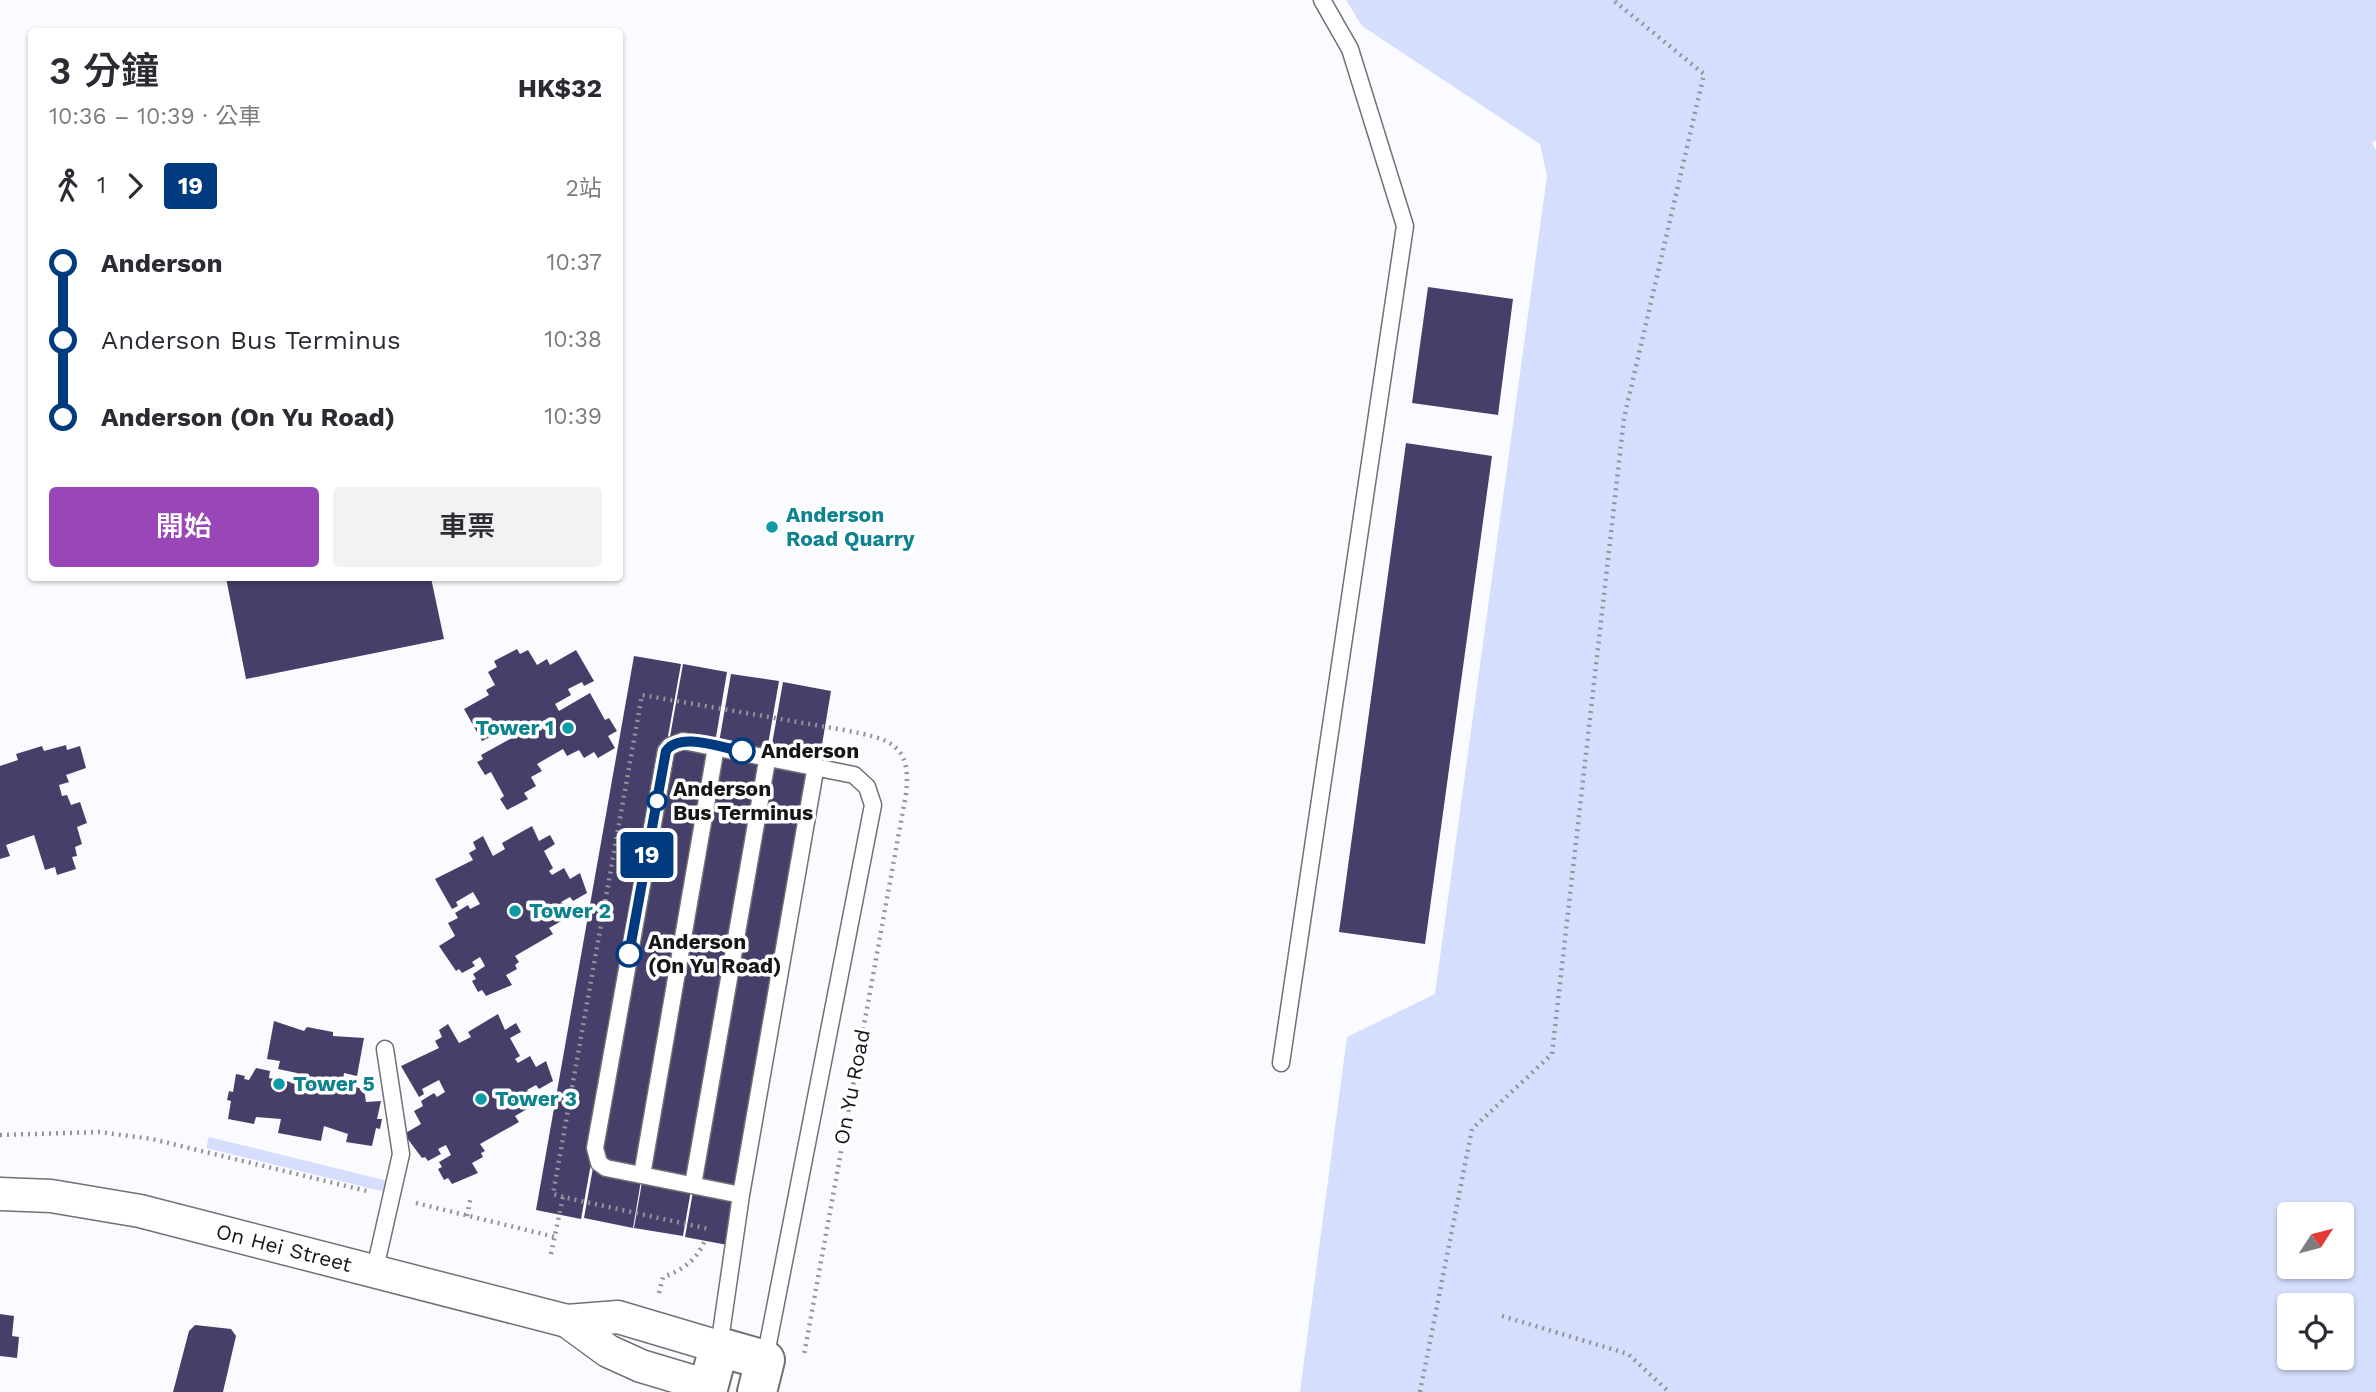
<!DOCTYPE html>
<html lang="zh-TW">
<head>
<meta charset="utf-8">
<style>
	:root { --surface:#fff; --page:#f2f2f3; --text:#2b2b33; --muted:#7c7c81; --accent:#9947b6 }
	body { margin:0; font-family:"Work Sans","Noto Sans TC",sans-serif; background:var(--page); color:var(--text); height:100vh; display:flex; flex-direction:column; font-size:26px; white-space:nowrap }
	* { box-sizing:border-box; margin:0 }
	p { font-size:23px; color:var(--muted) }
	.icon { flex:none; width:38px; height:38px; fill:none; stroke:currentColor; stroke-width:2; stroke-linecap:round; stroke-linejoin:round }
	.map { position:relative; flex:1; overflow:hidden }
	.details { position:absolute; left:28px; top:28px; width:595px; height:553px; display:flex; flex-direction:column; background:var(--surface); border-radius:7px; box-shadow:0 2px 5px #0004 }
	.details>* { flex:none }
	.badge { padding:0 14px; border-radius:5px; font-size:24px; line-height:46px }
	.needle { width:46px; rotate:54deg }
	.fabs { position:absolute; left:2277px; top:1202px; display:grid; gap:14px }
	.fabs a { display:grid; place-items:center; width:77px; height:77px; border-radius:7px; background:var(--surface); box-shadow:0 2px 5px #0004; font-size:35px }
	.map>.badge { position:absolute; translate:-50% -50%; box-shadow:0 0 0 4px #fff }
	.legs { display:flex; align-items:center; gap:10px; height:77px; padding:0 21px; font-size:23px }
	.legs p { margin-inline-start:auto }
	.summary { display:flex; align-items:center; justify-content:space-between; height:119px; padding:0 21px }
	h1 { font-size:38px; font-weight:600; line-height:52px }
	.action { display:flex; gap:14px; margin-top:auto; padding:14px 21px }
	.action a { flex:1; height:80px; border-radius:7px; background:var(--accent); color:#fff; font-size:28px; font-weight:600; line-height:80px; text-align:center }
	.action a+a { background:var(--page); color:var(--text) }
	ul { padding:0 21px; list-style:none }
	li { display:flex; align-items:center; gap:24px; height:77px; font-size:26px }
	li i { display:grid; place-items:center; width:10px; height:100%; margin:0 9px; background:currentColor }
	li i::after { content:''; width:18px; height:18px; margin:-9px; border:5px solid; border-radius:50%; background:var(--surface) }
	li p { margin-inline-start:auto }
	li:first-child i { background:linear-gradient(#0000 50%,currentColor 0) }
	li:last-child i { background:linear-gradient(currentColor 50%,#0000 0) }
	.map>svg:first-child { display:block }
</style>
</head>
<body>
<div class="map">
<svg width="2376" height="1392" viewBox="0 0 2376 1392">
	<rect width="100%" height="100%" fill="#fafbfe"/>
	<path fill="#d5defc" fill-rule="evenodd" d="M 1346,0 L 2376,0 L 2376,140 L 2372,143 L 2376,150 L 2376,1392 L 1300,1392 L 1347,1037 L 1435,994 L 1547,176 L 1540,144 L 1362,26 ZM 2289,1214 L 2342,1214 L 2342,1267 L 2289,1267 ZM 2289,1306 L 2342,1306 L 2342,1358 L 2289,1358 Z
		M 209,1137 L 388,1181 L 385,1192 L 206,1148 Z"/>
	<path fill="#463f69" d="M 1428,287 L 1513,299 L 1498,415 L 1412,403 Z
		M 1406,443 L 1492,456 L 1425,944 L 1339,932 Z
		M 226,578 L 431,578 L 444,639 L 246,679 Z
		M 517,649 L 520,654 L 528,650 L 537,665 L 547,659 L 550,665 L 576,650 L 594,681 L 584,686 L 582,682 L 568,689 L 571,695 L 555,704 L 559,711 L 590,693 L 605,720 L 609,718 L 617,731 L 608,736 L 615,748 L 598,758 L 594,752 L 584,758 L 579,750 L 567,756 L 563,749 L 537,764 L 542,771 L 531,777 L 536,786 L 524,793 L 528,799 L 507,810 L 500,799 L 504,796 L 491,772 L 485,775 L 477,762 L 483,759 L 481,755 L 523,732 L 520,725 L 506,732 L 502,725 L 488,732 L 490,737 L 482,741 L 464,709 L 489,695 L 486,690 L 495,685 L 488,672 L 497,667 L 494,661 Z
		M 634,656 L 681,664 L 581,1219 L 536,1210 Z
		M 683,664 L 727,672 L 633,1228 L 584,1218 Z
		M 731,674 L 779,681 L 683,1236 L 634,1228 Z
		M 783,682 L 831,691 L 738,1247 L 685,1237 Z
		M 66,745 L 67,750 L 80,746 L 86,768 L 66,775 L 69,782 L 59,785 L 62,796 L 67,795 L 71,805 L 80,802 L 87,823 L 77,827 L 82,844 L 75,847 L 77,856 L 72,857 L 76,869 L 57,875 L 55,867 L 45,870 L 34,835 L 6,845 L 10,856 L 0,859 L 0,766 L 18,760 L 16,754 L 42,746 L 44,751 Z
		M 532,826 L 539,841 L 550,835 L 555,844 L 544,851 L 553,868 L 549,871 L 552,875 L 564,868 L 570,879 L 580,873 L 587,893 L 573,901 L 570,897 L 561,902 L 574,914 L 549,928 L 553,934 L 515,956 L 519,962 L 515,965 L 517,969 L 506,975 L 512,985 L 486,996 L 482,990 L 478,992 L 472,981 L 476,979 L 473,974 L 485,966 L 480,957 L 472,962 L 475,966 L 462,973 L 459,969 L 456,971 L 439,946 L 455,936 L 448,923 L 458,918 L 455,913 L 468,905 L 470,909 L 480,904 L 473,892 L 456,902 L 458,906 L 452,909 L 435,879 L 473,860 L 469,853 L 476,849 L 473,842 L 483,836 L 493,856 L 505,849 L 502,843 Z
		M 498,1014 L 505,1030 L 516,1023 L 521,1032 L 510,1038 L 520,1056 L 515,1059 L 518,1063 L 530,1056 L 536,1067 L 546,1061 L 553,1081 L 539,1089 L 536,1085 L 527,1090 L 539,1102 L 515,1116 L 519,1122 L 480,1144 L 485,1151 L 481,1153 L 483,1157 L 472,1163 L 478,1173 L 452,1184 L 448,1178 L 444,1180 L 438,1169 L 442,1167 L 439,1162 L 451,1155 L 446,1145 L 438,1149 L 441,1154 L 428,1161 L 425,1157 L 422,1158 L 404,1134 L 421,1124 L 414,1111 L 423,1106 L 421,1101 L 434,1093 L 437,1097 L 445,1092 L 439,1080 L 422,1089 L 424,1094 L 419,1097 L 401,1066 L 439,1048 L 435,1041 L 442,1037 L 439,1030 L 448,1024 L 459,1043 L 471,1037 L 468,1032 Z
		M 274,1021 L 304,1031 L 307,1027 L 333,1032 L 333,1036 L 364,1038 L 357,1076 L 344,1073 L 343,1082 L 324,1078 L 322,1088 L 349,1093 L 350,1086 L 364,1089 L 366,1102 L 381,1101 L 377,1119 L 382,1119 L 380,1129 L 376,1128 L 372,1146 L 346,1142 L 348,1134 L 324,1126 L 321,1141 L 278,1133 L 281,1119 L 256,1117 L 254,1124 L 228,1119 L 231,1101 L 227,1100 L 229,1091 L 233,1092 L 236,1074 L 245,1076 L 244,1079 L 249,1080 L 256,1068 L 270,1071 L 269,1078 L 296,1083 L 297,1073 L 278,1069 L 280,1061 L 267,1059 Z
		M 0,1314 L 14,1316 L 12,1336 L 19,1337 L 17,1358 L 0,1356 Z
		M 195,1325 L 231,1329 L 236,1336 L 223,1392 L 173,1392 L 189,1331 Z"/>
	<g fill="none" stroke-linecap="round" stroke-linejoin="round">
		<g stroke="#6f7175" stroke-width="19">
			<path id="service" d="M 1281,1063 L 1405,226 L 1350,49 L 1322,0
				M 642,1175 L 716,747
				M 693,1185 L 768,755
				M 741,1195 L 606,1168 L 599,1163 L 595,1148 L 666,751 L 670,746 L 683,741 L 854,775 L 867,787 L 873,805 L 765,1359
				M 374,1273 L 401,1154 L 385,1049
				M 719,1347 L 741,1195 L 816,765"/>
		</g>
		<g stroke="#6f7175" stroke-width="35">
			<g id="minor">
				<path id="s1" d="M 0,1194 L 51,1196 L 140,1211 L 567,1321 L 618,1317 L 719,1347"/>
				<path d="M 567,1321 L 608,1351 L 641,1366 L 708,1386"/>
			</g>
		</g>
		<g stroke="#6f7175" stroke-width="42">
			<path id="tertiary" d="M 707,1392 L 719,1347 L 765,1360 L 757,1392"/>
		</g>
		<path stroke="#949497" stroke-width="4.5" stroke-dasharray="2 5" stroke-linecap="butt" d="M 0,1135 L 99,1132 L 152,1139 L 367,1191
			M 563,1197 L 553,1194 L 642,695 L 844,730 C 888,739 912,742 906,794 L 804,1355
			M 416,1203 L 555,1237
			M 467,1216 L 471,1196
			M 551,1254 L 563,1197 L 709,1229
			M 659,1293 L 663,1277 C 683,1270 697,1260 705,1240
			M 1502,1316 L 1628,1354 L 1669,1392
			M 1420,1392 L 1472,1129 L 1552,1054 L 1624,418 L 1704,74 L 1613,0"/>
		<use href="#service" stroke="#fff" stroke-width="16"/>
		<use href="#minor" stroke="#fff" stroke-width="32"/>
		<use href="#tertiary" stroke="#fff" stroke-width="38"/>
	</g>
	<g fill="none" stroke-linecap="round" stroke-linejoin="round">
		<g stroke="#fff" stroke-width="16">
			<path id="line-1" d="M 629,954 L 666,751 C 680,731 721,748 742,751"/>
		</g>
		<use href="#line-1" stroke="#003b80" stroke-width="10"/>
	</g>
	<g fill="#0f9aa8" stroke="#fff" stroke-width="2.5">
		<circle cx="772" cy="527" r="7"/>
		<circle cx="568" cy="728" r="7"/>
		<circle cx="515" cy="911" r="7"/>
		<circle cx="279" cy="1084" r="7"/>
		<circle cx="481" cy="1099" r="7"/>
	</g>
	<g fill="#fff" stroke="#003b80" stroke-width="3.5">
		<circle cx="742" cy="751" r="12"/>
		<circle cx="657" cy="801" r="9"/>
		<circle cx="629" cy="954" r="12"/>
	</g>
	<g text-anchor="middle" stroke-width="7" stroke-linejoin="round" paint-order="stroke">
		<g font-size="21" font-weight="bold" fill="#0d838f" stroke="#fff" text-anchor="start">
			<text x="786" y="522">Anderson<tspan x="786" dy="24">Road Quarry</tspan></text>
			<text x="554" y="735" text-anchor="end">Tower 1</text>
			<text x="529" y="918">Tower 2</text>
			<text x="293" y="1091">Tower 5</text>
			<text x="495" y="1106">Tower 3</text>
		</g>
		<g font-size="21" font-weight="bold" fill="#161618" stroke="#fff" text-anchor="start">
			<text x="761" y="758">Anderson</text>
			<text x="673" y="796">Anderson<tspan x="673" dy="24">Bus Terminus</tspan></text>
			<text x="648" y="949">Anderson<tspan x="648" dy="24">(On Yu Road)</tspan></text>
		</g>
		<g font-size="21" fill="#161618" stroke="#fff">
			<text transform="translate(852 1087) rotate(-79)" y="7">On Yu Road</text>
			<text dy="7" stroke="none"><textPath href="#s1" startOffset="290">On Hei Street</textPath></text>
		</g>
	</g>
</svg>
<div class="fabs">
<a><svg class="needle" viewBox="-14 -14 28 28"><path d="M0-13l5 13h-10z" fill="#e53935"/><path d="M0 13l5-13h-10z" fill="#7c7c81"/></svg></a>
<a><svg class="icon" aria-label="locate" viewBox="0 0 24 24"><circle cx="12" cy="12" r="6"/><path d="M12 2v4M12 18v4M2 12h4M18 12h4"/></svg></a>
</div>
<b class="badge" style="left:647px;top:855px;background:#003b80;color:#fff">19</b>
<section class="details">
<div class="summary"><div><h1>3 分鐘</h1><p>10:36 – 10:39 · 公車</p></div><b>HK$32</b></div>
<div class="legs"><svg class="icon" aria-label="walk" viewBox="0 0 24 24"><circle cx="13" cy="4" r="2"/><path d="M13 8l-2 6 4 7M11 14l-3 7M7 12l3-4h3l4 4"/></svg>1<svg class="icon" aria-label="forward" viewBox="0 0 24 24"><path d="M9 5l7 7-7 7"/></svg><b class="badge" style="background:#003b80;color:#fff">19</b><p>2站</p></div>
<ul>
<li><i style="color:#003b80"></i><b>Anderson</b><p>10:37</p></li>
<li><i style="color:#003b80"></i><span>Anderson Bus Terminus</span><p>10:38</p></li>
<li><i style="color:#003b80"></i><b>Anderson (On Yu Road)</b><p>10:39</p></li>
</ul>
<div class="action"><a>開始</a><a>車票</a></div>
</section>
</div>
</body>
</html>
